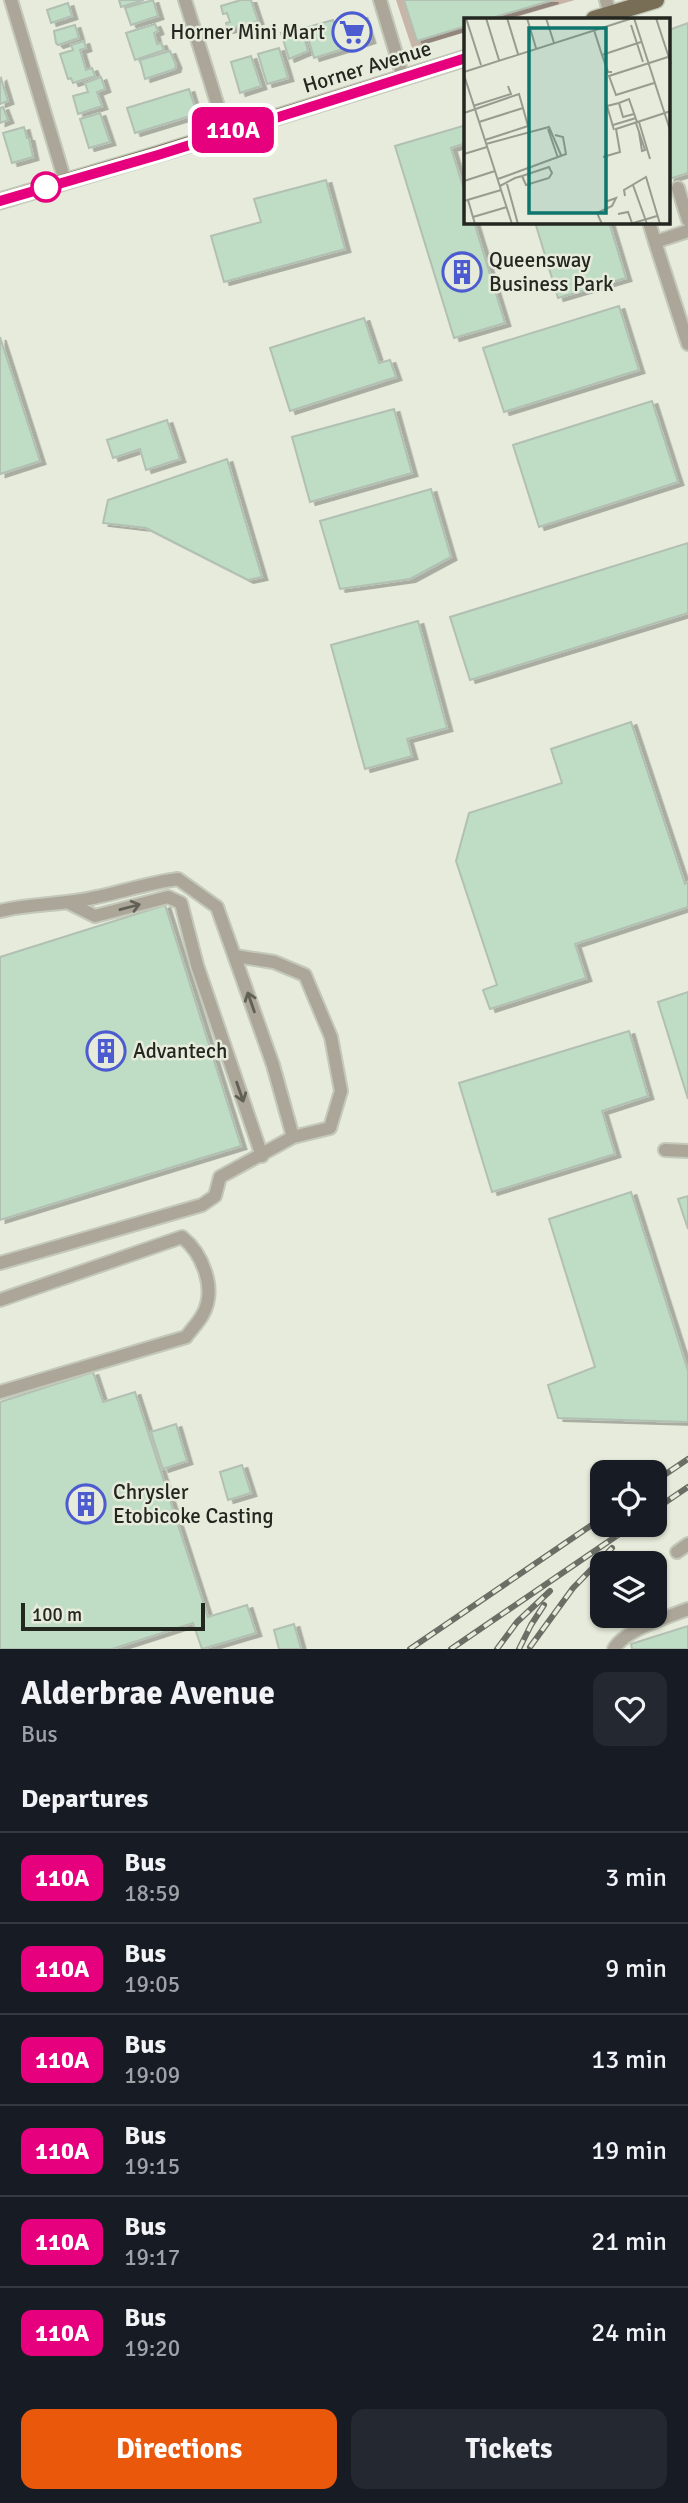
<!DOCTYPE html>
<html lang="en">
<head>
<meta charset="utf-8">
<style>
	:root { --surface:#171b24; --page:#242831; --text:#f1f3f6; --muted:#9ea1a6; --line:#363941; --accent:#ea580c }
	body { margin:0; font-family:Signika,sans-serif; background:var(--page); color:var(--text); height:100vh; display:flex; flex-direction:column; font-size:26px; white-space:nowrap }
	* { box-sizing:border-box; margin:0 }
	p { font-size:23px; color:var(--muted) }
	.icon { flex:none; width:38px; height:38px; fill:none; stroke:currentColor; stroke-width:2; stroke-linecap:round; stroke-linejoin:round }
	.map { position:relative; height:1649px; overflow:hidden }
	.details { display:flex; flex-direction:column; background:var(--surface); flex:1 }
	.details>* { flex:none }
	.badge { padding:0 14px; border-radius:10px; font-size:24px; line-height:46px }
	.controls { position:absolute; left:590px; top:1460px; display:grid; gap:14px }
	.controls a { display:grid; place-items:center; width:77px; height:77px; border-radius:14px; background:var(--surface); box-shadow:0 2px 5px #0004; font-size:35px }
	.scale { position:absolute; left:21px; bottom:18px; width:184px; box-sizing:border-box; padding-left:7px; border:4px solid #242620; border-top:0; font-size:19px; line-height:24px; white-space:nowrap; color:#242620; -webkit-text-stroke:5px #e6ebdb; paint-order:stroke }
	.map>.badge { position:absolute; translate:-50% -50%; box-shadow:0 0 0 4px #fff }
	h2 { padding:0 21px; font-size:26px; line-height:63px }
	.round { display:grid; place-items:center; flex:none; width:74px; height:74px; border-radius:14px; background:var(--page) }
	.overview { display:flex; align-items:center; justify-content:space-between; height:119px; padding:0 21px }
	h1 { font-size:33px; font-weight:700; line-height:52px }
	.cta { display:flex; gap:14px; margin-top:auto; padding:14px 21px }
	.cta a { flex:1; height:80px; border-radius:14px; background:var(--accent); color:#fff; font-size:28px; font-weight:700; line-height:80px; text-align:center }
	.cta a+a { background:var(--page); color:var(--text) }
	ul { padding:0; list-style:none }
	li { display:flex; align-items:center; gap:21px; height:91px; padding:0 21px; border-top:2px solid var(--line) }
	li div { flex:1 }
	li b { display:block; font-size:26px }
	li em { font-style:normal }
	li .badge { min-width:77px; font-weight:700; text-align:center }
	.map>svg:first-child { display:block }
</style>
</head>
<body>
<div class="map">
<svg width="688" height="1649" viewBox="0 0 688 1649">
	<defs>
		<filter id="shadow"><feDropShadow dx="5.5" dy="3" stdDeviation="0" flood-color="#0004"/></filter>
	</defs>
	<rect width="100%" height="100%" fill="#e6ebdb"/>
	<path fill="#c7b5a8" d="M 396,0 L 575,0 L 509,19 L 466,19 L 466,32 L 412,48 Z"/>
	<path fill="#bfdcc4" stroke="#b2c0b4" stroke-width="2" filter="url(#shadow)" d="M 119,0 L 144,0 L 121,7 Z
		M 153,0 L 158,16 L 131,25 L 125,8 Z
		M 241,0 L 251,0 L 258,21 L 228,30 L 226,23 L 230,22 L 227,13 L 223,14 L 221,6 Z
		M 404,0 L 553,0 L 488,19 L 466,19 L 466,26 L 417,41 Z
		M 68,3 L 72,16 L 51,23 L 47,10 Z
		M 362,15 L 370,40 L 343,49 L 335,23 Z
		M 333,20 L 343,49 L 314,58 L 305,28 Z
		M 688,23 L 688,173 L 669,179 L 669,30 Z
		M 155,24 L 158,31 L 154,33 L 157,44 L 161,43 L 164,50 L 135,60 L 126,33 Z
		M 75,25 L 79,38 L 58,45 L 56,43 L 54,31 Z
		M 301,27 L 308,51 L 289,59 L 281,33 Z
		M 84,41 L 86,48 L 80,50 L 86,70 L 92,68 L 95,76 L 73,83 L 71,78 L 68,79 L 60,54 L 73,50 L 71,45 Z
		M 279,48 L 288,78 L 267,84 L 258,54 Z
		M 170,51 L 176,65 L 175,69 L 145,79 L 140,60 Z
		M 251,56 L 261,86 L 240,93 L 231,62 Z
		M 101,77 L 105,89 L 97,92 L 102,106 L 78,114 L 73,96 L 88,92 L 85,83 Z
		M 1,78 L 8,101 L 0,104 L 0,79 Z
		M 189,89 L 197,114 L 135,133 L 127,108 Z
		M 3,107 L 8,120 L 0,123 L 0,108 Z
		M 100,113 L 110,142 L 89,148 L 80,119 Z
		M 466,125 L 466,143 L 451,148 L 466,196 L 466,222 L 474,222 L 505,323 L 454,338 L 395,146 Z
		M 24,127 L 27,138 L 29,138 L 33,157 L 12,163 L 3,133 Z
		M 326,180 L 345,249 L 224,282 L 211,236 L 261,222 L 254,199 Z
		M 535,222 L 609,222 L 626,278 L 558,298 Z
		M 619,306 L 639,370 L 504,412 L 483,348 Z
		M 364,318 L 379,363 L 390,360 L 396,377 L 290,411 L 270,348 Z
		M 0,337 L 40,461 L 0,474 Z
		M 652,401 L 678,482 L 539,527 L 513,445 Z
		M 394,409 L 412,473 L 310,502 L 292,437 Z
		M 167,420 L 180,459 L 146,470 L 140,449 L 113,458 L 107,440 Z
		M 227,459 L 262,577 L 248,580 L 146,528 L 103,523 L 108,500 Z
		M 431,489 L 451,557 L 410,579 L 340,589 L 320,521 Z
		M 688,543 L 688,613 L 470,680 L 450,617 Z
		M 418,621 L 447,728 L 407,739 L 412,756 L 365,769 L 331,645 Z
		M 631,722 L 685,884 L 688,882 L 688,907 L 575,944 L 586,978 L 490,1009 L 483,990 L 497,985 L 456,861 L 469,813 L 562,783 L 551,749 Z
		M 165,905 L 241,1146 L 0,1220 L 0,957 Z
		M 688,992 L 688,1099 L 658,1002 Z
		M 629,1031 L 648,1096 L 602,1111 L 615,1154 L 492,1192 L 459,1083 Z
		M 631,1192 L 688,1371 L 688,1422 L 558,1418 L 548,1385 L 595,1367 L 549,1219 Z
		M 688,1196 L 688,1229 L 678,1199 Z
		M 93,1372 L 103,1402 L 135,1392 L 208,1617 L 247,1605 L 256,1633 L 202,1649 L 193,1623 L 112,1649 L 0,1649 L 0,1402 Z
		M 176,1424 L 187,1461 L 163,1469 L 151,1432 Z
		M 242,1465 L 251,1493 L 228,1500 L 220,1472 Z
		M 294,1624 L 301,1649 L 279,1649 L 274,1630 Z
		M 688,1626 L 688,1649 L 632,1649 L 631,1644 Z"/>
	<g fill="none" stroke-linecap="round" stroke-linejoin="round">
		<g stroke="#c3c8b9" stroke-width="16">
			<path id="minor" d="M 11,0 L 65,181
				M 185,0 L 226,132
				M 380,0 L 403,77
				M 606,0 L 610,14
				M 678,188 L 688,220
				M 649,222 L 655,242 L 688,231
				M 655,242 L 688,344
				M 67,902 L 95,916 L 168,897 L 181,903 L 197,965 L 262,1156
				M 0,911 C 27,904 54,905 82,900 C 114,895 145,883 178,879 L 217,907 L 273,1065 L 293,1137
				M 665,1150 L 688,1151
				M 0,1263 L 202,1205 L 215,1196 L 220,1177 L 293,1137 L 330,1128 L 341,1091 L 331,1037 L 305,975 L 274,962 L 235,956
				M 0,1300 L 182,1237 C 202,1253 217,1288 203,1314 C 199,1322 191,1330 186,1337 L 0,1392
				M 677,1552 L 688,1544
				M 614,1649 C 624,1630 668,1617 688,1609"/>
		</g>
		<g stroke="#c3c8b9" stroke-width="19">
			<path id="major" d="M 594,19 L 656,0
				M 0,201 L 158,154 L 466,58"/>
		</g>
		<use href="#minor" stroke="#aba698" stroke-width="12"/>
		<use href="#major" stroke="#786e56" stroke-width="16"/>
		<g stroke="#6b6e65" stroke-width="6">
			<path id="rail" d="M 654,1482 L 688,1459
				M 654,1510 L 688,1487
				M 530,1647 L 573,1588 L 612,1548
				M 410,1649 L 602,1518
				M 451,1649 L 634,1524
				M 497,1649 L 517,1622 L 550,1591
				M 519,1649 L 531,1625 L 544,1605"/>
		</g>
		<use href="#rail" stroke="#e6ebdb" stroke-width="3.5" stroke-dasharray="10" stroke-linecap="butt"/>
	</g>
	<defs><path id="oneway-shaft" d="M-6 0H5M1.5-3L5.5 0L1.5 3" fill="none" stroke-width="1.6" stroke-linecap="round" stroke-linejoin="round" transform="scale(1.75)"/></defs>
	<g stroke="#616056">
		<use href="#oneway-shaft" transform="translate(130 907) rotate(-15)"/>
		<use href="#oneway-shaft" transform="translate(251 1002) rotate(-109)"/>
		<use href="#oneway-shaft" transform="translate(240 1092) rotate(71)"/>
	</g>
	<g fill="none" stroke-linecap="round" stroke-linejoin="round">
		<g stroke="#fff" stroke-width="16">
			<path id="line" d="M 0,201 L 158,155 L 466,58"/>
		</g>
		<use href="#line" stroke="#e6007e" stroke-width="10"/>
	</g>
	<defs>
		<g id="supermarket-ring" transform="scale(2.0125)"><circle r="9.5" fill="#e6ebdb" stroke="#4d5bd0" stroke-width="1.5"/><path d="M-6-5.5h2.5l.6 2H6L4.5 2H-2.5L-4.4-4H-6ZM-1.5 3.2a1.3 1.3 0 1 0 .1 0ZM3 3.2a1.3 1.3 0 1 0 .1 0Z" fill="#4d5bd0"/></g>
		<g id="building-ring" transform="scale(2.0125)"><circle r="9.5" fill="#e6ebdb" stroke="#4d5bd0" stroke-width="1.5"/><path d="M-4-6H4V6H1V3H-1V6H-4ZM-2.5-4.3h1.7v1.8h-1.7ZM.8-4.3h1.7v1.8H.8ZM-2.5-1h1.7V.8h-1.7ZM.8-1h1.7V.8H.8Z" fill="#4d5bd0"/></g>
	</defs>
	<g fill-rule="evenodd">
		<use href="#supermarket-ring" x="352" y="32"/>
		<use href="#building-ring" x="462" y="272"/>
		<use href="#building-ring" x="106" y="1051"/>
		<use href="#building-ring" x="86" y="1504"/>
	</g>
	<circle fill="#fff" stroke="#e6007e" stroke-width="3.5" cx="46" cy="187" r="14"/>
	<g text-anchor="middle" stroke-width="5" stroke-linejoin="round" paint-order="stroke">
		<g font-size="21" fill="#242620" stroke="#e6ebdb" text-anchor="start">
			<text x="325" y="39" text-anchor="end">Horner Mini Mart</text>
			<text x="489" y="267">Queensway<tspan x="489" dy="24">Business Park</tspan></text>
			<text x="133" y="1058">Advantech</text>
			<text x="113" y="1499">Chrysler<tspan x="113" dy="24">Etobicoke Casting</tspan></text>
		</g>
		<g font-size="21" fill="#242620" stroke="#e6ebdb">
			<text transform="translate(367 67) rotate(-17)" y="7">Horner Avenue</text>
		</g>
	</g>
	<g transform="translate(464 18)">
		<rect width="206" height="206" fill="#e6ebdb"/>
		<path fill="none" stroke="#989c90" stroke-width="2" d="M 2,0 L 17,47M 22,0 L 35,42M 43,0 L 54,36M 63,0 L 72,30M 82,0 L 90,25M 170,0 L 206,112M 192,0 L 207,46M 167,7 L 179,44M 130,12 L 138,37 L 177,24M 138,37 L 144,54 L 148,54M 0,54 L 169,0M 0,57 L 48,206M 190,65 L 152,77 L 145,58 L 207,38M 155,85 L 159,99 L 170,96M 9,88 L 47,76 L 44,68M 0,95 L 55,76 L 59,90 L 15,104M 175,104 L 186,141M 172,105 L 181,132 L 178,133 L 175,114M 149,107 L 172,100M 84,111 L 94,140M 150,112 L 143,88 L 155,85 L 165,81 L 173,104M 21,122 L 64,108 L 59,90M 22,126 L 85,109 L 97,137M 0,136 L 23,129M 139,139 L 156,134 L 152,111 L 207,93M 34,161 L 102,136 L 99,119 L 91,117M 0,163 L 31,153M 43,166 L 54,206M 169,167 L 183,206M 36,168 L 51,160 L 58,158 L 85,149 L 88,155 L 85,160 L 62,167 L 58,158M 161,178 L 160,172 L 182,159 L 196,206M 4,182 L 11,206M 0,183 L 37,172M 154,196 L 164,194 L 168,205M 9,199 L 43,189M 138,206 L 133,195 L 148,188 L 152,180 L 141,184M 166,206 L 193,198"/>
		<path fill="#0f766e" fill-opacity="0.15" stroke="#0f766e" stroke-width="3.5" d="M 65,10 L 142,10 L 142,195 L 65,195 Z"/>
		<rect width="206" height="206" fill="none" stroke="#242620" stroke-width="3.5"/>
	</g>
</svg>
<div class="controls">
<a><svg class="icon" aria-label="locate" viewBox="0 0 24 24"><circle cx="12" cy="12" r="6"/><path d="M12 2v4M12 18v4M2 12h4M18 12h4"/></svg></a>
<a><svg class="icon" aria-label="layers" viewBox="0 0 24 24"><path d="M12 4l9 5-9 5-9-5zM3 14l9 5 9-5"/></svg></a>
</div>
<div class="scale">100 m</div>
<b class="badge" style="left:233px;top:130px;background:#e6007e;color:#fff">110A</b>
</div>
<section class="details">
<div class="overview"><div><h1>Alderbrae Avenue</h1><p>Bus</p></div><a class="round"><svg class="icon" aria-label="heart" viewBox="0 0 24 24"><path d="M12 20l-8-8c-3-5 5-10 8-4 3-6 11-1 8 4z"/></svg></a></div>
<h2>Departures</h2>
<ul>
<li><span class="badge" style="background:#e6007e;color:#fff">110A</span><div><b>Bus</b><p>18:59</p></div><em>3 min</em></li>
<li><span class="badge" style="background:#e6007e;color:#fff">110A</span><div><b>Bus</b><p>19:05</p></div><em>9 min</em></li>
<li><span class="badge" style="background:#e6007e;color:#fff">110A</span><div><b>Bus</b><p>19:09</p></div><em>13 min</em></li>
<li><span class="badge" style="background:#e6007e;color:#fff">110A</span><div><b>Bus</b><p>19:15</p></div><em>19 min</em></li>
<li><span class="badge" style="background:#e6007e;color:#fff">110A</span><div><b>Bus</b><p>19:17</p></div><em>21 min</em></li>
<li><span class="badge" style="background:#e6007e;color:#fff">110A</span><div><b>Bus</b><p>19:20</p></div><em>24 min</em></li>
</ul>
<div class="cta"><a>Directions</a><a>Tickets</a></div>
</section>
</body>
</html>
